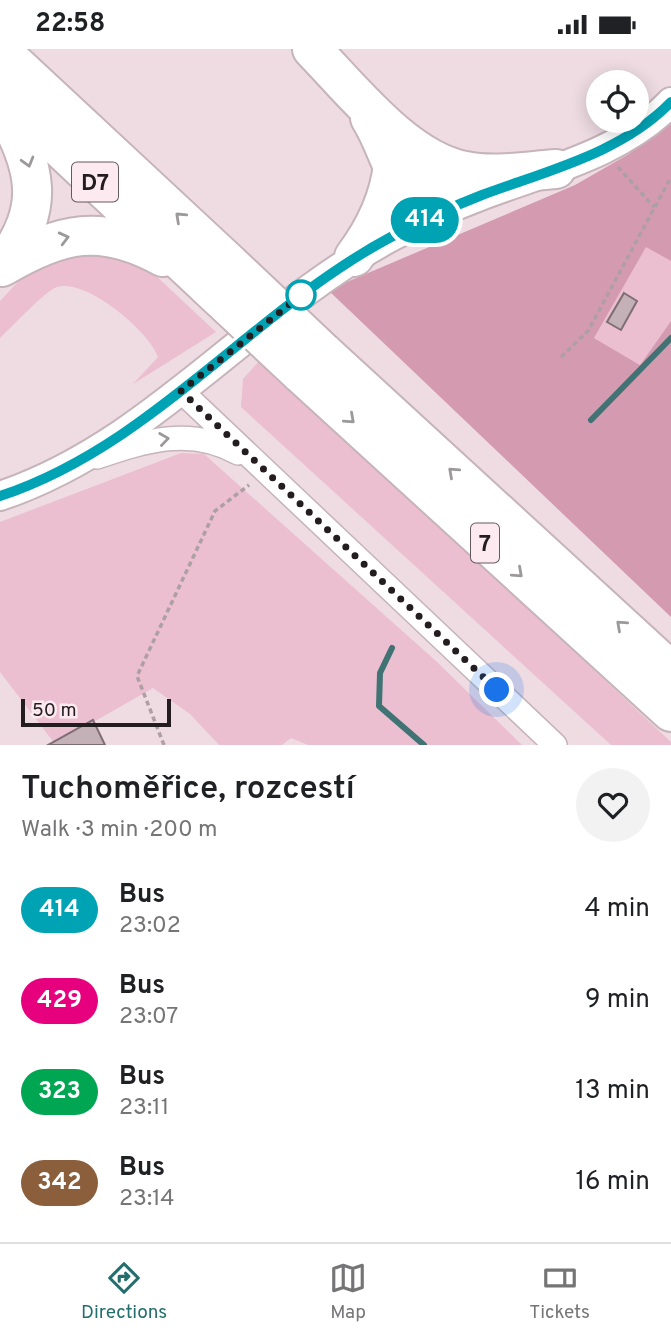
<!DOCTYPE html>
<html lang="en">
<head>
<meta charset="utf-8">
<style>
	:root { --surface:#fff; --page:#f2f2f2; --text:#202124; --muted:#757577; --line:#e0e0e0; --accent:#236e6f }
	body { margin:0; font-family:Overpass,sans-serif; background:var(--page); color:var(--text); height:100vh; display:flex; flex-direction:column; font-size:26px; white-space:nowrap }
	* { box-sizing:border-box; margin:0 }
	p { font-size:23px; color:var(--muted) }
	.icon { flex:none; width:38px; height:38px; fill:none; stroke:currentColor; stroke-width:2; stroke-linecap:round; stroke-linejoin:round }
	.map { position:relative; height:696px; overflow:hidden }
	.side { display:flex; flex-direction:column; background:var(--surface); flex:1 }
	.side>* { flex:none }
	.badge { padding:0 14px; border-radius:23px; font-size:24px; line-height:46px }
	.fabs { position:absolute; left:586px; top:21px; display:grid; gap:14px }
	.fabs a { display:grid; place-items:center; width:63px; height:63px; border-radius:50%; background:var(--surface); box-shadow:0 4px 18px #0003; font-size:35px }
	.scale { position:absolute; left:21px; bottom:18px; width:150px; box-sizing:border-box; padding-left:7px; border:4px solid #231d1f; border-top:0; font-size:19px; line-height:24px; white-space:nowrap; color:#231d1f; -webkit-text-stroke:5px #fceaf0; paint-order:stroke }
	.you { position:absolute; width:35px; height:35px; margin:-18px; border:5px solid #fff; border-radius:50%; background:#1a73e8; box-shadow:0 0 0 10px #1a73e833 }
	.map>.badge { position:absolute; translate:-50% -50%; box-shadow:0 0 0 4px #fff }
	.round { display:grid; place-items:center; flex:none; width:74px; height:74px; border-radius:37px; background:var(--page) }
	.overview { display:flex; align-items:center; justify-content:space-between; height:119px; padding:0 21px }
	h1 { font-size:33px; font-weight:600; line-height:52px }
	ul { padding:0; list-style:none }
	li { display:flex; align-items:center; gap:21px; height:91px; padding:0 21px }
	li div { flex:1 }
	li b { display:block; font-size:26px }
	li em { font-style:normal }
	li .badge { min-width:77px; font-weight:700; text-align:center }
	.status { display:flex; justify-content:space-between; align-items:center; height:49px; padding:0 35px; background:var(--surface); direction:ltr }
	.status svg { height:19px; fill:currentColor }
	.tabs { display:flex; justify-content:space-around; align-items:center; height:98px; border-top:2px solid var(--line); background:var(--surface); font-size:19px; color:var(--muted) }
	.tabs a { display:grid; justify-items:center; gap:4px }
	.tabs .on { color:var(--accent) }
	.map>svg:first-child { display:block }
</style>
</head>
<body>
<div class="status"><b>22:58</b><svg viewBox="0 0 49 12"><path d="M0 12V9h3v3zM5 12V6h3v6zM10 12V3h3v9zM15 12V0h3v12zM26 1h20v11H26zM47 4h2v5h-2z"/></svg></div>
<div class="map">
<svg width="671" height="696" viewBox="0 0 671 696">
	<rect width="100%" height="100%" fill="#efdce3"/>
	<path fill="#ebbfcf" d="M 646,197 L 671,212 L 671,272 L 640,316 L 594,289 Z
		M 78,200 L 139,211 L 216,283 L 133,335 L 158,308 C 149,282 86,229 57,238 C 46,241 11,279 0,289 L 0,252 L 41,208 Z
		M 261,310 L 671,693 L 671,696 L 611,696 L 241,358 L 243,330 Z
		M 181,404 L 204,405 L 436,612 L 522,696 L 308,696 L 291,689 L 282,696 L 219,696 L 190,665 L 153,639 L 55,695 L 0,623 L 0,473 Z"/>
	<path fill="#d39ab0" d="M 671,68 L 671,212 L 646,198 L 594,289 L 640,316 L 671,272 L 671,568 L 328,241 L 575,136 L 629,105 Z"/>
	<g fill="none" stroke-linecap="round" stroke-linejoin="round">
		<path stroke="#417374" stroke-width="6" d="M 591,371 L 671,289
			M 392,599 L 380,624 L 379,657 L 424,696"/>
	</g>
	<path fill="#c3b1b7" stroke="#7e6e74" stroke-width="2" d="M 624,244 L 637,252 L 621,281 L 607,273 Z
		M 93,671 L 105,696 L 48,696 Z"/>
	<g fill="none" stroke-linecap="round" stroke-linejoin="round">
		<g stroke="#c6b4ba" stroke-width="26">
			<path id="minor" d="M 181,342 L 555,696
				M 97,408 C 145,392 190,377 238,404"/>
		</g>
		<g stroke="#c6b4ba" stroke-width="32">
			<path id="tertiary" d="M 0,447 C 152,396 252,262 391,188 C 421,172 451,158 483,146 C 546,122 623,104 671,53"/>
		</g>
		<g stroke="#c6b4ba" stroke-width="42">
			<path id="motorway" d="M 312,0 C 352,41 406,111 465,122 C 494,128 527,122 556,120
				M 0,1 L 230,215
				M 0,43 L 207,237
				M 370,69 C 393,105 394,152 441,163 L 443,133 L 423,105
				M 354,208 C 375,180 389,151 393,116
				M 3,216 C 47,156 36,121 4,59
				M 2,218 C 61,183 101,174 163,208
				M 323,303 L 671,622
				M 300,324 L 671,663"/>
		</g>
		<path stroke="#ad9fa4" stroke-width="3.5" stroke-dasharray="5 3.5" stroke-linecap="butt" d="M 618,118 L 654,158
			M 561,308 L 588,282 L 671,128
			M 164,696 L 137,627 L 215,462 L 249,436"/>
		<use href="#minor" stroke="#fff" stroke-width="23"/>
		<use href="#tertiary" stroke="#fff" stroke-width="28"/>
		<use href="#motorway" stroke="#fff" stroke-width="38"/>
		<g stroke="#c6b4ba" stroke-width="42" stroke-linecap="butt">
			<path id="motorway-bridge" d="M 230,215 L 323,303
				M 207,237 L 300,324"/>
		</g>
		<use href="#motorway-bridge" stroke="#fff" stroke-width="38"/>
	</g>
	<defs><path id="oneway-chevron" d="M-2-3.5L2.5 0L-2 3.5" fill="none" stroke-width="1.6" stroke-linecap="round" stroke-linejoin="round" transform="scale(1.75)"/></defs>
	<g stroke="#9c999a">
		<use href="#oneway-chevron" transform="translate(28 113) rotate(74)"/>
		<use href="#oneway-chevron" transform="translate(180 168) rotate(-137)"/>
		<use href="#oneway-chevron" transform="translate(64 189) rotate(-14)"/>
		<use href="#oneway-chevron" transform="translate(350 370) rotate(42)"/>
		<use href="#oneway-chevron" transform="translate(164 390) rotate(-8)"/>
		<use href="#oneway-chevron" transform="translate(453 423) rotate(-138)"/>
		<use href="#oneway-chevron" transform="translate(518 524) rotate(42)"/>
		<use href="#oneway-chevron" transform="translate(621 576) rotate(-138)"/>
	</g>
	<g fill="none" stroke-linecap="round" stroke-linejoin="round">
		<g stroke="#fff" stroke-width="16">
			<path id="line" d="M 0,447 C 152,397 252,262 391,188 C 421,172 451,158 482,146 C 546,122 622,104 671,53"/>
		</g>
		<use href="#line" stroke="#00a3b4" stroke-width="10"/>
		<path stroke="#231d1f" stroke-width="7" stroke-dasharray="0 12.6" d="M 301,246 L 305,243 L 181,342 L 497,641"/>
	</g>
	<circle fill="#fff" stroke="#00a3b4" stroke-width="3.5" cx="301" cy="246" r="14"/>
	<g text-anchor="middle" stroke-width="5" stroke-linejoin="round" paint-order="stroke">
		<g fill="#fceaf0" stroke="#645a5e" stroke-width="2">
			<rect x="72" y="113.5" width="46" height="39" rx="5"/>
			<rect x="471" y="474.5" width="28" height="39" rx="5"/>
		</g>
		<g font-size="23" font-weight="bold" fill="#231d1f">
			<text x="95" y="141">D7</text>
			<text x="485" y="502">7</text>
		</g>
	</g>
</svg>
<div class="fabs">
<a><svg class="icon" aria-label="locate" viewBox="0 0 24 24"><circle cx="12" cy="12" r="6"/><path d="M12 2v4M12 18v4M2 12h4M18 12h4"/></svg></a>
</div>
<div class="scale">50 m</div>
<div class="you" style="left:497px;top:641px"></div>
<b class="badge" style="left:425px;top:171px;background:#00a3b4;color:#fff">414</b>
</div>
<section class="side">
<div class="overview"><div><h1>Tuchoměřice, rozcestí</h1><p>Walk · 3 min · 200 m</p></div><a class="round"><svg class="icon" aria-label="heart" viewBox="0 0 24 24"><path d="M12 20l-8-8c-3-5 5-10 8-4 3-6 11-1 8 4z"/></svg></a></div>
<ul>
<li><span class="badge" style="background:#00a3b4;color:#fff">414</span><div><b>Bus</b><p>23:02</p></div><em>4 min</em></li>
<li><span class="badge" style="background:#e6007e;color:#fff">429</span><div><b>Bus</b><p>23:07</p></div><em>9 min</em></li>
<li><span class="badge" style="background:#00a651;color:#fff">323</span><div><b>Bus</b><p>23:11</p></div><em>13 min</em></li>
<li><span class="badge" style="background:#8b5e3c;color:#fff">342</span><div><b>Bus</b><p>23:14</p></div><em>16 min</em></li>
</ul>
</section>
<nav class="tabs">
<a class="on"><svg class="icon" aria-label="directions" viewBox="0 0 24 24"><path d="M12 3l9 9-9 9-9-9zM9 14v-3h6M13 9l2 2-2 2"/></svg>Directions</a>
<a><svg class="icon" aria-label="map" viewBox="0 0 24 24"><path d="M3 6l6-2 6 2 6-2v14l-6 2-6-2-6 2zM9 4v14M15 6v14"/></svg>Map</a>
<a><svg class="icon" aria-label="tickets" viewBox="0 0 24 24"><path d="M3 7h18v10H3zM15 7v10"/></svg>Tickets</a>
</nav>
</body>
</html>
